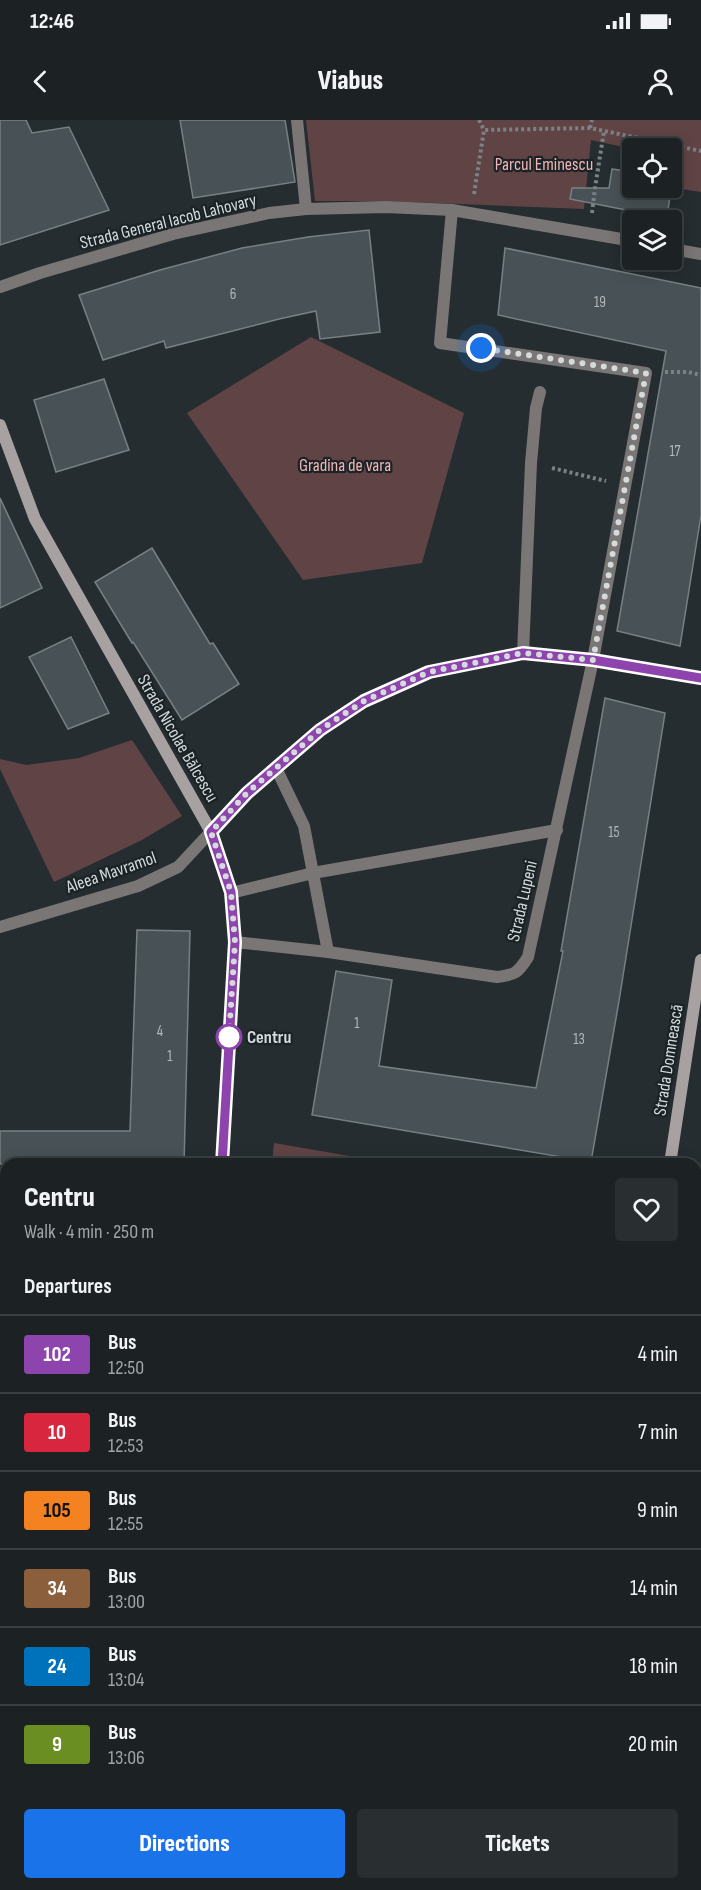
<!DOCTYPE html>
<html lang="en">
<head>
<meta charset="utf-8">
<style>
	:root { --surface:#1c2224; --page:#292f31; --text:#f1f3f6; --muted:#a0a4a6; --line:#3a3f41; --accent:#1a73e8 }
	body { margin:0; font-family:"Sofia Sans Condensed",sans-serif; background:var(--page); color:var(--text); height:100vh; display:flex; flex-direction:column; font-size:22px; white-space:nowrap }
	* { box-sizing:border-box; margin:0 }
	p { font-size:20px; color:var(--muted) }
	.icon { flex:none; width:33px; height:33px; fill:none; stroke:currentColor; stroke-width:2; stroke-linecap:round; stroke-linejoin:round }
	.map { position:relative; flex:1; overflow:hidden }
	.details { position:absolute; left:0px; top:1038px; width:702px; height:732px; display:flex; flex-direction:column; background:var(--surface); border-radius:18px 18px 0 0; box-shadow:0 3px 15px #0003,0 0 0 2px var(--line) }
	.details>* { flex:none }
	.badge { padding:0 12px; border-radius:4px; font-size:21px; line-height:39px }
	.buttons { position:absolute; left:622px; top:18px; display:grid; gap:12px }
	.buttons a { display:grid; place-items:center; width:60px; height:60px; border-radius:6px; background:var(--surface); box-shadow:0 3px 15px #0003,0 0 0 2px var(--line); font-size:30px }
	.you { position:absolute; width:30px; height:30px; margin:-15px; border:4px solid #fff; border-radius:50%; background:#1a73e8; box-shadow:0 0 0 9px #1a73e833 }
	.map>.badge { position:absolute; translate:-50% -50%; box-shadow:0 0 0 3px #fff }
	h2 { padding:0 24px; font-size:22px; line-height:54px }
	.round { display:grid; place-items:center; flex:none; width:63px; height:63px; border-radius:6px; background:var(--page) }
	.headline { display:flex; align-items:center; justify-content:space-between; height:102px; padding:0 24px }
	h1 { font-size:28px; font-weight:800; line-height:45px }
	.action { display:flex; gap:12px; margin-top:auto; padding:12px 24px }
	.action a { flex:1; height:69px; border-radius:6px; background:var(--accent); color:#fff; font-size:24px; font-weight:800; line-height:69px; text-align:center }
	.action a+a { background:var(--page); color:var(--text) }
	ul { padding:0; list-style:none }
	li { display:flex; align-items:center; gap:18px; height:78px; padding:0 24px; border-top:2px solid var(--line) }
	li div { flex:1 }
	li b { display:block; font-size:22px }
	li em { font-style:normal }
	li .badge { min-width:66px; font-weight:700; text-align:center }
	.status { display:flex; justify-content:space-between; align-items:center; height:42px; padding:0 30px; background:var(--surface); direction:ltr }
	.status svg { height:16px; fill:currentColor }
	header { display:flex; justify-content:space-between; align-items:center; height:78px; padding:0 24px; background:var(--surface); font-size:27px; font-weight:800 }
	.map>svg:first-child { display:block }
</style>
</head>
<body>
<div class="status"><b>12:46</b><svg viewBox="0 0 49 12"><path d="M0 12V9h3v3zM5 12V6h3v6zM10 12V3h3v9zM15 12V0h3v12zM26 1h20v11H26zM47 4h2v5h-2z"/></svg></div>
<header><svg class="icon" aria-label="back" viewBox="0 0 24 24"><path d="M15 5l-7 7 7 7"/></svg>Viabus<svg class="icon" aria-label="person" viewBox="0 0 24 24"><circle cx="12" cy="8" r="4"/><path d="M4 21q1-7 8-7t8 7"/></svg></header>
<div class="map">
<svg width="701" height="1770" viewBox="0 0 701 1770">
	<rect width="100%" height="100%" fill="#252d30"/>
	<path fill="#604445" d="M 306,0 L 701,0 L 701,72 L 675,68 L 680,39 L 672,37 L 672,28 L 633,29 L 591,20 L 584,89 L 384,81 L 315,81 Z
		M 311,217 L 464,293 L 422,443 L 303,460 L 187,293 Z
		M 132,620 L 182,696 L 142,720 L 54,762 L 0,649 L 0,639 L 26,645 L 79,638 Z
		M 274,1023 L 396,1044 L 272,1044 Z
		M 574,1764 L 667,1764 L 668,1770 L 574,1770 Z"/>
	<path fill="#485155" stroke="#778184" stroke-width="1.5" d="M 0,0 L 26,0 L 32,13 L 69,7 L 109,90 L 0,125 Z
		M 180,0 L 285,0 L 295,62 L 193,78 Z
		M 612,49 L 633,52 L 633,68 L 671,68 L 667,98 L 570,79 L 572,68 L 609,68 Z
		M 369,110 L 380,212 L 320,219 L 316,191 L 279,199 L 166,228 L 164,221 L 103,240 L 79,175 L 160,150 L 242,128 L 308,117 Z
		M 505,128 L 701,168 L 701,395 L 680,526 L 617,511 L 666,231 L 498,195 Z
		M 104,259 L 129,330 L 56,352 L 34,280 Z
		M 0,378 L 42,468 L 0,488 Z
		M 152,428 L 210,524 L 213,523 L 239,564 L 182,600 L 133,522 L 132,523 L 95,462 Z
		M 71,517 L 109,593 L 68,609 L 29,537 Z
		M 605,578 L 665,593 L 619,881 L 591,1042 L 312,995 L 336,851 L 392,860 L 379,946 L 536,968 L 563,831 L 561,831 Z
		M 137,810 L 190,811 L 184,1044 L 0,1044 L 0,1011 L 130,1011 Z"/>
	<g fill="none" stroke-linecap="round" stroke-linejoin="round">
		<path stroke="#7b8184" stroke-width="4" stroke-dasharray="3 3" stroke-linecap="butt" d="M 479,0 L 484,10
			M 590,8 L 592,0
			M 474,74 L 484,10 L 590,8 L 701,31
			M 592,93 L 595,68 L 604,11
			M 665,252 L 688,252 L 701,255
			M 552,348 L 606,361
			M 696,1304 L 701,1304
			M 696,1542 L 701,1542
			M 685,1764 L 685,1770
			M 570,1770 L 570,1764"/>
		<path stroke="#7b7676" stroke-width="12" d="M 452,90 L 440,223 L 646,253 L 593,540
			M 523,533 L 531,343 L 536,288 L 540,272
			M 276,648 L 304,706 L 328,832
			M 231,773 L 313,753 L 557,710"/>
		<path stroke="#7b7676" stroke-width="12" d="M 297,0 L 306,89
			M 0,807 L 138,766 L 178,747 L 247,673 L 320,610 L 364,581 L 429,552 L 523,533 L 593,540 L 701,558
			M 235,822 L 328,832 L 497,857 C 515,855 518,853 528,837 L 593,540
			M 0,1475 L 6,1473
			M 208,1764 L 209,1770
			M 455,1770 L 455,1764"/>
		<path stroke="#7b7676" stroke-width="12" d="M 672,129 L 701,134
			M 0,167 L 40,153 L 173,114 L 269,93 L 306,89 L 386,87 L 452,90 L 633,121"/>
		<path stroke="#a8a1a1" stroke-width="12" d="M 0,305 L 35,399 L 211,712 L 231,773 L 235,822 L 222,1044
			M 670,1044 L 701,840
			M 696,1404 L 701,1454"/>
		<path stroke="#cbc1c2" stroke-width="15" d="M 0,1137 L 6,1136"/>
	</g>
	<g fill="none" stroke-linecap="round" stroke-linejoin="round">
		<g stroke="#fff" stroke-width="14">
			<path id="line" d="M 222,1044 L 235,822 L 231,772 L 211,712 L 247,673 L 320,610 L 364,581 L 429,552 L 523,533 L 593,540 L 701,558"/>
		</g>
		<use href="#line" stroke="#8e44ad" stroke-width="9"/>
		<path stroke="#d5dadc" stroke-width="6" stroke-dasharray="0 10.8" d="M 229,917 L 235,822 L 231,772 L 211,712 L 247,673 L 291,635 L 320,610 L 364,581 L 429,552 L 523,533 L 593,540 L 646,253 L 481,228"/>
	</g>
	<circle fill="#fff" stroke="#8e44ad" stroke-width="3" cx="229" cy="917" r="12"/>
	<g text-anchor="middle" stroke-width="4.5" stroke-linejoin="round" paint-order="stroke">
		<g font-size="15" fill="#b2b8ba">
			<text x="233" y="179">6</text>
			<text x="600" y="187">19</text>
			<text x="675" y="336">17</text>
			<text x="614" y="717">15</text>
			<text x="357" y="908">1</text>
			<text x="160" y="916">4</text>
			<text x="579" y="924">13</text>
			<text x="170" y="941">1</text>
		</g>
		<g font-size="18" fill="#f3b4b6" stroke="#1b2326">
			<text x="544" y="50">Parcul Eminescu</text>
			<text x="345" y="351">Gradina de vara</text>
		</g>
		<g font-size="18" fill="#d5dadc" stroke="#1b2326">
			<text transform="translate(168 101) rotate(-14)" y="6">Strada General Iacob Lahovary</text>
			<text transform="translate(178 618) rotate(60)" y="6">Strada Nicolae Bălcescu</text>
			<text transform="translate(111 752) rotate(-19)" y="6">Aleea Mavramol</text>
			<text transform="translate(522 781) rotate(-77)" y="6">Strada Lupeni</text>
			<text transform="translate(668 940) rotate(-81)" y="6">Strada Domnească</text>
		</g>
		<g font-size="18" font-weight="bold" fill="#d5dadc" stroke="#1b2326" text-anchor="start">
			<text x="247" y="923">Centru</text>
		</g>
	</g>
</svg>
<div class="buttons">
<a><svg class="icon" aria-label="locate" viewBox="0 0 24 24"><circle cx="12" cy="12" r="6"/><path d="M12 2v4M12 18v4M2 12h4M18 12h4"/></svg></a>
<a><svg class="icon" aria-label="layers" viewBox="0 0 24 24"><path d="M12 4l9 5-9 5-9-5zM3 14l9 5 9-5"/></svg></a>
</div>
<div class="you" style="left:481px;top:228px"></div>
<section class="details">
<div class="headline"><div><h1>Centru</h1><p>Walk · 4 min · 250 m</p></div><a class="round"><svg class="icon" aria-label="heart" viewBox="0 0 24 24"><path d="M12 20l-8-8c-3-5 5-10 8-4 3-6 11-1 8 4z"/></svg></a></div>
<h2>Departures</h2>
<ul>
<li><span class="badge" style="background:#8e44ad;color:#fff">102</span><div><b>Bus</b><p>12:50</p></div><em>4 min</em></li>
<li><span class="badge" style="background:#d7263d;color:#fff">10</span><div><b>Bus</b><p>12:53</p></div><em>7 min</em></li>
<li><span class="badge" style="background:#f58220;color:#111">105</span><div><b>Bus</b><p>12:55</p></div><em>9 min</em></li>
<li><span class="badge" style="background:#8b5e3c;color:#fff">34</span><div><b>Bus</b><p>13:00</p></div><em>14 min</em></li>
<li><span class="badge" style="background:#0072bc;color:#fff">24</span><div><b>Bus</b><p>13:04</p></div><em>18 min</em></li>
<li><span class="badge" style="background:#6b8e23;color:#fff">9</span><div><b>Bus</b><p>13:06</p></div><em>20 min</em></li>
</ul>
<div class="action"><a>Directions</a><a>Tickets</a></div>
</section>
</div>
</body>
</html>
